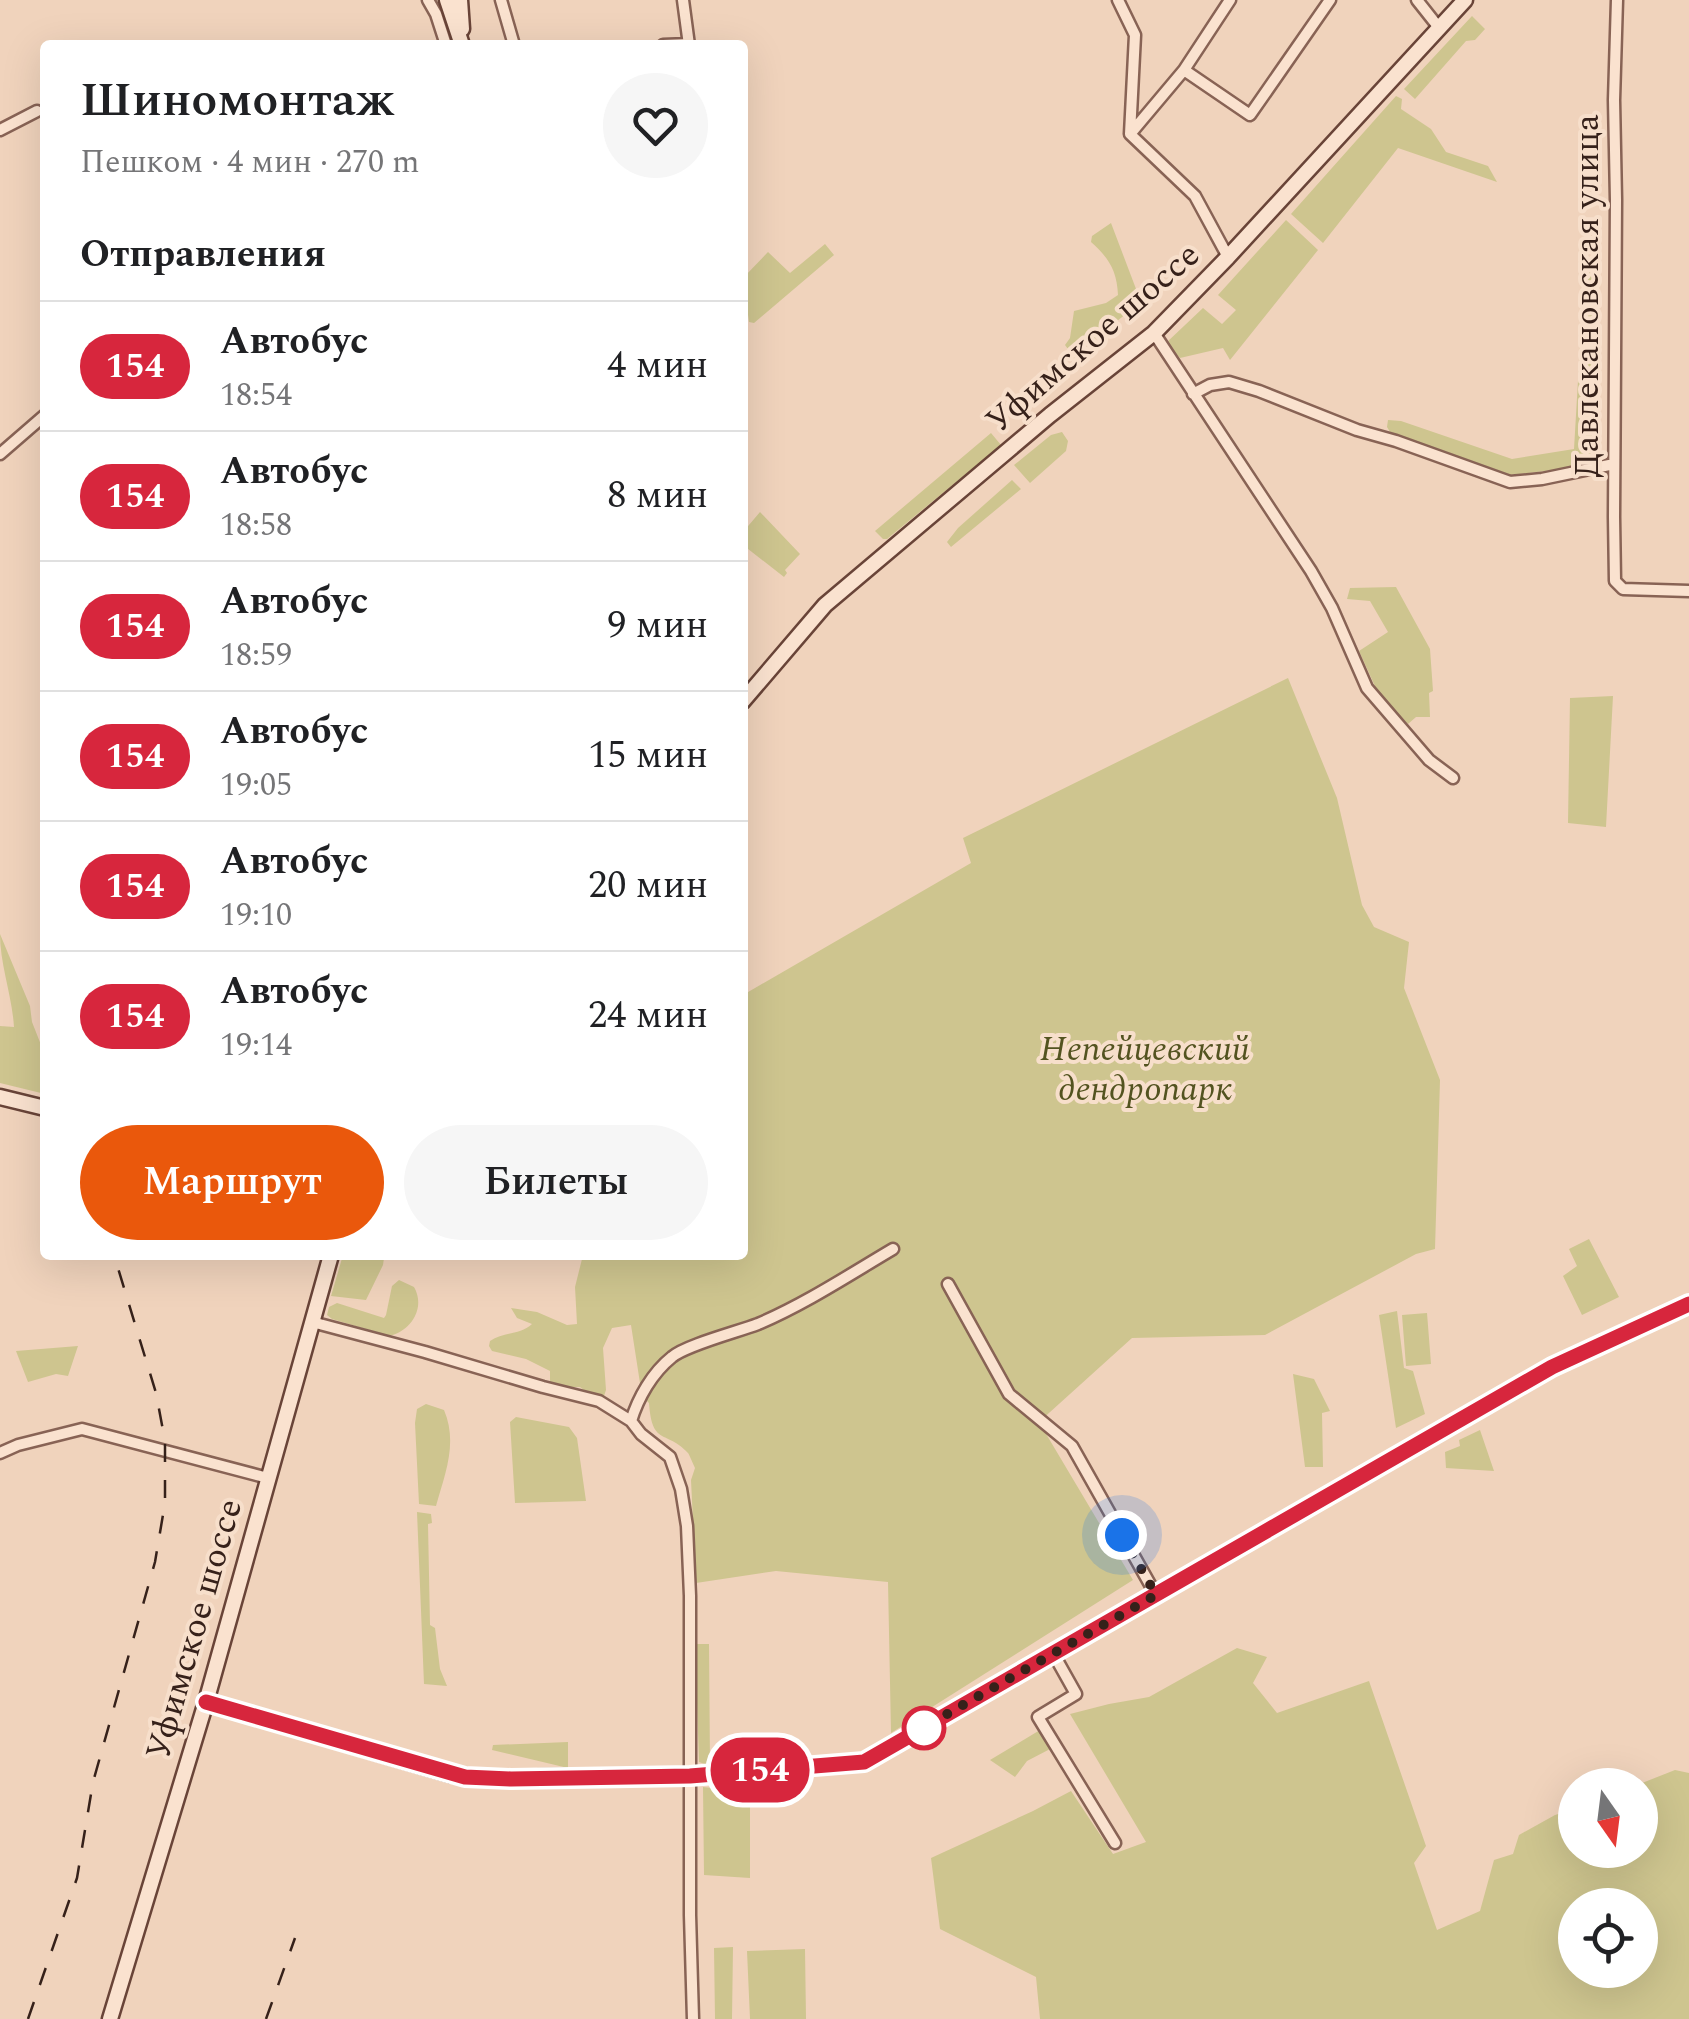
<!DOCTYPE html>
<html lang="ru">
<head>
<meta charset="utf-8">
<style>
	:root { --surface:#fff; --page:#f6f6f6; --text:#202124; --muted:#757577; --line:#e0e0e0; --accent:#ea580c }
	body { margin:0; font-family:Spectral,serif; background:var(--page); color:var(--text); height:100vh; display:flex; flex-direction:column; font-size:38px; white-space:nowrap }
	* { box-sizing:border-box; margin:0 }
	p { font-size:32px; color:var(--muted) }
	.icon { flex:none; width:55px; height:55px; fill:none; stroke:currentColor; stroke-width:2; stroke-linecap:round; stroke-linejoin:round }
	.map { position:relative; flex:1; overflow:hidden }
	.sheet { position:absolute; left:40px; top:40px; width:708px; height:1220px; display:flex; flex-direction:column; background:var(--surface); border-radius:10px; box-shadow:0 10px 40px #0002 }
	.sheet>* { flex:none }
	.badge { padding:0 20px; border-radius:32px; font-size:35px; line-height:65px }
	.needle { width:65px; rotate:166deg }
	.buttons { position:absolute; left:1558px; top:1768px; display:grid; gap:20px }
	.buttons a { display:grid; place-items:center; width:100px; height:100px; border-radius:50%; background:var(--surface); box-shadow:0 10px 40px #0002; font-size:50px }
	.you { position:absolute; width:50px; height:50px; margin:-25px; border:8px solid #fff; border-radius:50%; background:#1a73e8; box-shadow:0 0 0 15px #1a73e833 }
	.map>.badge { position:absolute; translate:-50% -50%; box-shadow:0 0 0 5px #fff }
	h2 { padding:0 40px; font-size:38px; line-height:90px }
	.round { display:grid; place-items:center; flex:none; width:105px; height:105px; border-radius:52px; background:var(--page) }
	.summary { display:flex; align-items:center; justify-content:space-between; height:170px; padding:0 40px }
	h1 { font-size:48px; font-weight:600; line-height:75px }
	.button { display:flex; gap:20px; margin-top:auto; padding:20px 40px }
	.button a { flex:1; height:115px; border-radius:60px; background:var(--accent); color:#fff; font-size:40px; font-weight:600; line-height:115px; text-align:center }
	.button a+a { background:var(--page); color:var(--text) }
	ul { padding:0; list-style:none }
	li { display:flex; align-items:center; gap:30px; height:130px; padding:0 40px; border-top:2px solid var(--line) }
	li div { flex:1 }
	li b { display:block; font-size:38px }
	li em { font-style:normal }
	li .badge { min-width:110px; font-weight:700; text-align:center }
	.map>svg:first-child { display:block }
</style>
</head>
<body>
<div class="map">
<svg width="1689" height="2019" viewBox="0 0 1689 2019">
	<rect width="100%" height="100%" fill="#f0d3bc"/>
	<path fill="#cec58f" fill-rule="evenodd" d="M 1472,16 L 1485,29 L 1475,40 L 1466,41 L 1415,99 L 1404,89 Z
		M 1396,96 L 1402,99 L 1401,109 L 1431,129 L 1446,152 L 1488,166 L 1497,182 L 1398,148 L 1323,243 L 1291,214 Z
		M 1286,220 L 1318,250 L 1230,360 L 1223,348 L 1180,358 L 1166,343 L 1203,308 L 1222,324 L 1236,310 L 1218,295 Z
		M 1111,223 L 1141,302 L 1073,356 L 1065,345 L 1070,338 L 1074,311 L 1106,303 L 1118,295 C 1117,271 1109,258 1091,242 L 1092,236 Z
		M 825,244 L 834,255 L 754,323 L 749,322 L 743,278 L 768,252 L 790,273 Z
		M 1585,261 L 1599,276 L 1594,459 L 1586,466 L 1511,475 L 1390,432 L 1387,427 L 1388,420 L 1401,421 L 1512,459 L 1574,449 Z
		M 1062,432 L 1068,441 L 1066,451 L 1030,483 L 1014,465 L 1051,435 Z
		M 991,433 L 1001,445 L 887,539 L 883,539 L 875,531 Z
		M 1012,480 L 1021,489 L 951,547 L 947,542 L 958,528 Z
		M 760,512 L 800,554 L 785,570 L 787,573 L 784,577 L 743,545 L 743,532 Z
		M 1396,587 L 1430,649 L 1433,691 L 1429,693 L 1430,717 L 1416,717 L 1408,724 L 1379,695 L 1359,651 L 1388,632 L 1370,601 L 1347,599 L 1350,588 Z
		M 1288,678 L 1337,798 L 1362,905 L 1374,927 L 1409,942 L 1404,988 L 1440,1080 L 1435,1249 L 1416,1254 L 1265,1335 L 1132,1338 L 1039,1422 L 1133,1580 L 891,1733 L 888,1582 L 776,1571 L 696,1583 L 691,1480 L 695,1468 C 694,1466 689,1454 688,1453 C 666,1429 652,1447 649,1403 L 642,1396 L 631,1325 L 612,1328 L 603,1348 L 606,1390 L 604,1396 L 593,1397 L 580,1387 L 552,1387 L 550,1382 L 550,1371 L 526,1359 L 492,1351 L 489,1346 L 490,1341 C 503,1332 520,1335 532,1324 L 517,1318 L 511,1308 L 537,1312 L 567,1325 L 577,1324 L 575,1287 L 583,1255 L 742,1255 L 743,995 L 971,863 L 963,838 Z
		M 1613,696 L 1606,827 L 1568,823 L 1570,698 Z
		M 0,934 L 30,1006 L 32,1022 L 45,1055 L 45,1094 L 0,1083 L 0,1026 L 14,1027 C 12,995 0,965 0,934 Z
		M 1589,1239 L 1619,1297 L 1582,1315 L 1563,1276 L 1577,1266 L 1569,1249 Z
		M 343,1255 L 381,1255 L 384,1258 L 383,1265 L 366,1300 L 331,1296 Z
		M 399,1280 L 414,1287 C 426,1308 411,1331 389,1336 L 332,1319 L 327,1315 L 329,1307 L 337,1303 L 384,1318 L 386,1315 L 392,1286 Z
		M 1397,1311 L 1404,1368 L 1413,1371 L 1425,1414 L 1396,1428 L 1379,1315 Z
		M 1427,1313 L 1431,1364 L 1406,1366 L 1402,1315 Z
		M 78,1346 L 68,1376 L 56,1374 L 28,1382 L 16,1351 Z
		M 1293,1374 L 1314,1379 L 1330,1411 L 1322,1413 L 1323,1467 L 1305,1467 Z
		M 426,1404 L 444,1410 C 458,1443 445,1474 436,1506 L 419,1504 L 415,1423 L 417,1409 Z
		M 516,1417 L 569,1427 L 577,1438 L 586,1501 L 515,1503 L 510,1422 Z
		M 1480,1430 L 1494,1471 L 1446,1468 L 1445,1452 L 1460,1446 L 1459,1440 Z
		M 417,1512 L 431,1514 L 432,1523 L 428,1524 L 430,1625 L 435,1628 L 440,1669 L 447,1686 L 424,1684 Z
		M 695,1644 L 709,1644 L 710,1766 L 699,1762 Z
		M 1237,1648 L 1267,1657 L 1253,1683 L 1277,1713 L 1369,1681 L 1426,1846 L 1414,1863 L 1437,1930 L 1480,1911 L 1494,1860 L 1513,1854 L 1519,1835 L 1555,1815 L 1575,1809 L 1575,1850 L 1640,1850 L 1640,1785 L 1637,1785 L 1675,1770 L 1689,1773 L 1689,2019 L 1040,2019 L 1036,1977 L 940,1929 L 931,1858 L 1033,1811 L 1071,1791 L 1113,1854 L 1146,1842 L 1070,1714 L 1109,1704 L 1149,1697 ZM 1640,1905 L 1640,1970 L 1575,1970 L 1575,1905 Z
		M 1040,1730 L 1052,1748 L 1027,1761 L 1015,1777 L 990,1760 Z
		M 568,1742 L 568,1768 L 492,1750 L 493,1745 Z
		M 703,1787 L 741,1791 L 750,1799 L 750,1878 L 704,1875 Z
		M 733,1947 L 732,2019 L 715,2019 L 714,1948 Z
		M 805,1949 L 806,2019 L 750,2019 L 747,1951 Z"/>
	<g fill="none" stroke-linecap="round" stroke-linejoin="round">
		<g stroke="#886355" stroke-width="15">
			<path id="street" d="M 428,0 L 436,14 L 446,45
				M 501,0 L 514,45
				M 683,0 L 689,45
				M 1118,0 L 1135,35 L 1130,134 L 1195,196 L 1228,257
				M 1417,0 L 1440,29
				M 1617,0 L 1614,100 L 1616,200 L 1614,517 L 1615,581 L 1623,589 L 1689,591
				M 663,45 L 689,44
				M 1184,70 L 1250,115 L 1330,0
				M 0,130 L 37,111
				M 1131,133 L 1184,70 L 1230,0
				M 1154,333 L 1311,571 L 1332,608 L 1367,688 L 1429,760 L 1453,778
				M 1193,394 L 1210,385 L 1229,382 L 1259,391 L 1357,430 L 1396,441 L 1510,482 L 1542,479 L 1614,464
				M 0,454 L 45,415
				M 948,1284 L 1009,1394 L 1072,1446 L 1156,1595
				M 312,1322 L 425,1352 L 543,1387 L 599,1401 L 631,1421 L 641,1434 L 670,1457 L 681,1489 L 687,1526 L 690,1596 L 690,1915 L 693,2019
				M 631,1421 C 638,1398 652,1373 672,1357 C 686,1345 737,1332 758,1324 C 805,1304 849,1275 893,1249
				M 0,1453 L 18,1445 L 82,1429 L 268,1478
				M 1053,1653 L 1076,1694 L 1038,1717 L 1115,1843"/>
		</g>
		<g stroke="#694438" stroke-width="19">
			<path id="secondary" d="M 447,0 L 462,45
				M 460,0 L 462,29
				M 742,702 L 825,605 L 1050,415 L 1154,333 L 1228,257 L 1465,0
				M 0,1097 L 45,1108
				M 206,1702 L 450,1774 L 477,1778 L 690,1776 L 864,1762 L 1552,1367 L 1689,1304
				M 110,2019 L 206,1702 L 331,1255"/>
		</g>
		<use href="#street" stroke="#fae2cf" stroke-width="10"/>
		<use href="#secondary" stroke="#fae2cf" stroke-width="14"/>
		<path stroke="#36211a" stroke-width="2.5" stroke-dasharray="18 18" stroke-linecap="butt" d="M 28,2019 L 77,1878 L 93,1782 L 155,1562 L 165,1503 L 165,1441 L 156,1393 L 114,1255
			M 266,2019 L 295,1938"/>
	</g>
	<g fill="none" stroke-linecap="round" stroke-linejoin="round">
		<g stroke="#fff" stroke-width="22">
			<path id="line" d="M 206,1702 L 465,1777 L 511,1779 L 690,1776 L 864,1762 L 1552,1367 L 1689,1304"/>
		</g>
		<use href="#line" stroke="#d7263d" stroke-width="15"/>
		<path stroke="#36211a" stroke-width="10" stroke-dasharray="0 18" d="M 924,1728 L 912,1734 L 1156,1595 L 1122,1535"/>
	</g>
	<circle fill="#fff" stroke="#d7263d" stroke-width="5" cx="924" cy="1728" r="20"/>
	<g text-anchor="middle" stroke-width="8" stroke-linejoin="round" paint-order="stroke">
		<g font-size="35" fill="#36211a" stroke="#f7dfcb">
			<text transform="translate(1586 296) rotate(-90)" y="12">Давлекановская улица</text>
			<text transform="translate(1092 337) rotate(-41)" y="12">Уфимское шоссе</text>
			<text transform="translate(193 1629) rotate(-74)" y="12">Уфимское шоссе</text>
		</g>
		<g font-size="35" font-style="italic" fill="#535320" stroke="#f7dfcb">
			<text x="1145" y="1060">Непейцевский<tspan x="1145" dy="40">дендропарк</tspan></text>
		</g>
	</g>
</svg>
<div class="buttons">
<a><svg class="needle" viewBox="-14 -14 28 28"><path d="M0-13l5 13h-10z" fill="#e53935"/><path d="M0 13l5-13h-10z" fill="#757577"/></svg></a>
<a><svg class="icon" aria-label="locate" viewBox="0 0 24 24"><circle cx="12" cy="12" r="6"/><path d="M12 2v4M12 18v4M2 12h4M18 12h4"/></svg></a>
</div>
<div class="you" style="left:1122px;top:1535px"></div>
<b class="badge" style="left:760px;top:1770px;background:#d7263d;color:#fff">154</b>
<section class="sheet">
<div class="summary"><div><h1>Шиномонтаж</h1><p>Пешком · 4 мин · 270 m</p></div><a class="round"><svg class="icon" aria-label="heart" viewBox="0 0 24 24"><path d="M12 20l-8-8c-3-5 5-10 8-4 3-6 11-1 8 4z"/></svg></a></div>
<h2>Отправления</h2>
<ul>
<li><span class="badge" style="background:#d7263d;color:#fff">154</span><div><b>Автобус</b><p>18:54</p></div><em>4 мин</em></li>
<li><span class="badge" style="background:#d7263d;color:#fff">154</span><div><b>Автобус</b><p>18:58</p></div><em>8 мин</em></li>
<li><span class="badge" style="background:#d7263d;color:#fff">154</span><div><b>Автобус</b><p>18:59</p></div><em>9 мин</em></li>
<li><span class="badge" style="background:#d7263d;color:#fff">154</span><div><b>Автобус</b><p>19:05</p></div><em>15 мин</em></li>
<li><span class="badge" style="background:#d7263d;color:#fff">154</span><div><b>Автобус</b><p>19:10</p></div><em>20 мин</em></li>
<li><span class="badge" style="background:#d7263d;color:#fff">154</span><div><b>Автобус</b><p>19:14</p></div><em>24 мин</em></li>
</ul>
<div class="button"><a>Маршрут</a><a>Билеты</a></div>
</section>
</div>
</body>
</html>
